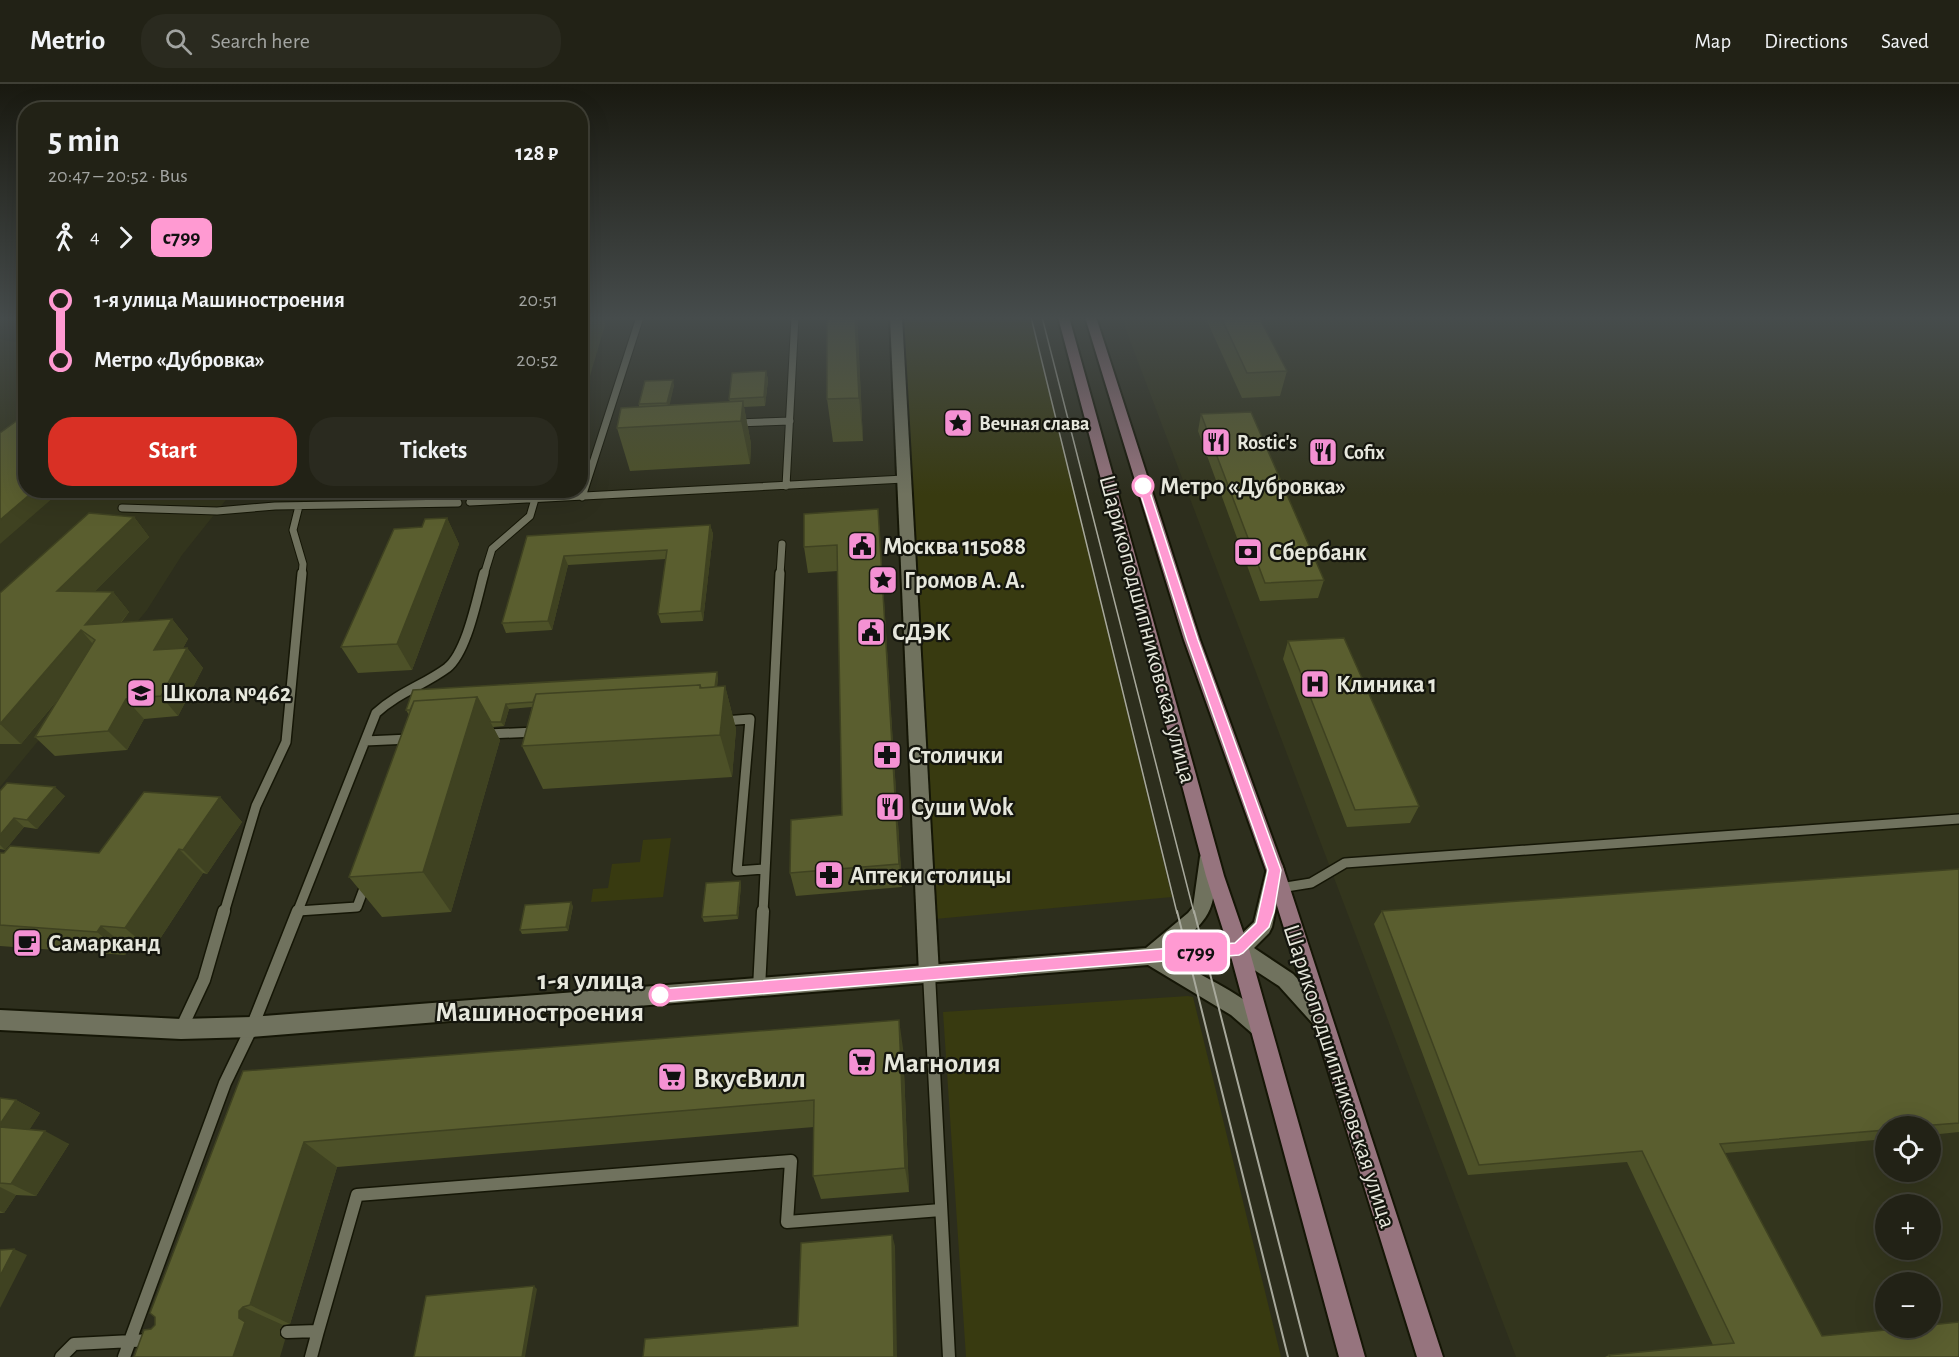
<!DOCTYPE html>
<html lang="en">
<head>
<meta charset="utf-8">
<style>
	:root { --surface:#222216; --page:#2a2a1f; --text:#f1f3f6; --muted:#a2a4a1; --line:#3f3f35; --accent:#d93025 }
	body { margin:0; font-family:"Alegreya Sans",sans-serif; background:var(--page); color:var(--text); height:100vh; display:flex; flex-direction:column; font-size:22px; white-space:nowrap }
	* { box-sizing:border-box; margin:0 }
	p { font-size:20px; color:var(--muted) }
	.icon { flex:none; width:33px; height:33px; fill:none; stroke:currentColor; stroke-width:2; stroke-linecap:round; stroke-linejoin:round }
	.map { position:relative; flex:1; overflow:hidden }
	.details { position:absolute; left:18px; top:18px; width:570px; height:396px; display:flex; flex-direction:column; background:var(--surface); border-radius:24px; box-shadow:0 6px 24px #0002,0 0 0 2px var(--line) }
	.details>* { flex:none }
	.badge { padding:0 12px; border-radius:9px; font-size:21px; line-height:39px }
	.tools { position:absolute; left:1875px; top:1032px; display:grid; gap:12px }
	.tools a { display:grid; place-items:center; width:66px; height:66px; border-radius:50%; background:var(--surface); box-shadow:0 6px 24px #0002,0 0 0 2px var(--line); font-size:30px }
	.map>.badge { position:absolute; translate:-50% -50%; box-shadow:0 0 0 3px #fff }
	.legs { display:flex; align-items:center; gap:9px; height:66px; padding:0 30px; font-size:20px }
	.legs p { margin-inline-start:auto }
	.head { display:flex; align-items:center; justify-content:space-between; height:102px; padding:0 30px }
	h1 { font-size:33px; font-weight:600; line-height:45px }
	.button { display:flex; gap:12px; margin-top:auto; padding:12px 30px }
	.button a { flex:1; height:69px; border-radius:24px; background:var(--accent); color:#fff; font-size:24px; font-weight:600; line-height:69px; text-align:center }
	.button a+a { background:var(--page); color:var(--text) }
	ul { padding:0 30px; list-style:none }
	li { display:flex; align-items:center; gap:21px; height:60px; font-size:22px }
	li i { display:grid; place-items:center; width:9px; height:100%; margin:0 8px; background:currentColor }
	li i::after { content:''; width:15px; height:15px; margin:-8px; border:4px solid; border-radius:50%; background:var(--surface) }
	li p { margin-inline-start:auto }
	li:first-child i { background:linear-gradient(#0000 50%,currentColor 0) }
	li:last-child i { background:linear-gradient(currentColor 50%,#0000 0) }
	header { display:flex; align-items:center; gap:36px; box-sizing:border-box; height:84px; padding:0 30px; background:var(--surface); border-bottom:2px solid var(--line) }
	header strong { font-size:28px }
	nav { display:flex; gap:33px; margin-inline-start:auto; font-size:21px }
	.search { width:420px; height:54px; background:var(--page); display:flex; align-items:center; gap:15px; box-sizing:border-box; padding:0 21px; border-radius:24px; color:var(--muted); font-size:22px }
	.map>svg:first-child { display:block }
</style>
</head>
<body>
<header>
<strong>Metrio</strong>
<div class="search"><svg class="icon" aria-label="search" viewBox="0 0 24 24"><circle cx="10" cy="10" r="6"/><path d="M15 15l6 6"/></svg>Search here</div>
<nav><a>Map</a><a>Directions</a><a>Saved</a></nav>
</header>
<div class="map">
<svg width="1959" height="1273" viewBox="0 0 1959 1273">
	<rect width="100%" height="100%" fill="#2d2e1d"/>
	<path fill="#33351d" fill-rule="evenodd" d="M 1121,233 L 1959,233 L 1959,1273 L 1516,1273 ZM 1886,1042 L 1930,1042 L 1930,1088 L 1886,1088 ZM 1886,1120 L 1930,1120 L 1930,1166 L 1886,1166 ZM 1886,1198 L 1930,1198 L 1930,1244 L 1886,1244 Z
		M 0,255 L 25,260 L 26,406 L 233,407 L 182,471 L 147,526 L 0,703 Z
		M 334,407 L 334,406 L 461,407 L 460,408 L 334,413 Z"/>
	<path fill="#383a10" d="M 900,233 L 1031,233 L 1172,813 L 935,835 Z
		M 671,754 L 663,813 L 591,818 L 593,805 L 608,804 L 612,780 L 640,778 L 643,756 Z
		M 1188,912 L 1193,913 L 1281,1273 L 966,1273 L 943,928 Z"/>
	<g fill="none" stroke-linecap="round" stroke-linejoin="round">
		<g stroke="#151606" stroke-width="9">
			<path id="service-far2" d="M 736,339 L 790,337
				M 786,402 L 795,233
				M 475,406 L 470,418 L 904,395
				M 582,413 L 640,233
				M 299,422 L 293,446 L 303,480 L 302,491
				M 122,424 L 217,427 L 275,422 L 458,419
				M 484,491 L 492,465 L 530,432 L 535,415
				M 780,491 L 782,460"/>
		</g>
		<g stroke="#151606" stroke-width="12">
			<path id="service-far1" d="M 724,637 L 750,635 L 737,787 L 765,785
				M 487,650 L 536,648
				M 365,657 L 410,655
				M 1280,804 L 1311,799 L 1345,779 L 1959,735
				M 298,827 L 357,823 L 366,799
				M 224,829 L 256,722 L 286,658 L 302,489
				M 297,829 L 376,629 C 399,608 424,601 447,584 C 467,568 477,514 484,489
				M 763,829 L 780,489"/>
		</g>
		<g stroke="#151606" stroke-width="15">
			<path id="service" d="M 929,890 L 949,1273
				M 759,904 L 763,827
				M 181,945 L 204,896 L 224,827
				M 287,1248 L 318,1247 L 357,1111 L 791,1077 L 787,1138 L 941,1126
				M 61,1273 L 74,1260 L 152,1256
				M 124,1273 L 225,999 L 252,943 L 298,827
				M 311,1273 L 318,1247"/>
		</g>
		<g stroke="#151606" stroke-width="4">
			<path id="minor" d="M 890,233 L 902,233 L 939,890 L 936,896 L 929,899 L 922,896 L 919,890 Z"/>
		</g>
		<g stroke="#151606" stroke-width="4">
			<path id="tertiary" d="M 1209,765 L 1215,768 L 1218,773 C 1212,822 1218,828 1178,861 L 1234,857 L 1254,838 L 1268,780 L 1275,778 L 1282,780 L 1284,786 L 1272,843 L 1269,849 L 1254,864 L 1293,890 L 1329,928 L 1332,935 L 1329,942 L 1322,945 L 1315,942 L 1279,902 L 1236,874 L 1179,879 C 1204,893 1260,918 1271,944 L 1268,951 L 1261,954 L 1254,951 L 1231,931 L 1148,881 L 252,953 L 181,955 L 0,946 L 0,926 L 181,935 L 252,933 L 1146,864 L 1188,829 L 1193,823 L 1200,773 L 1203,768 Z"/>
		</g>
		<g stroke="#151606" stroke-width="4">
			<path id="secondary" d="M 1058,233 L 1069,233 L 1224,792 L 1249,865 L 1365,1273 L 1339,1273 L 1229,865 L 1206,792 Z
				M 1085,233 L 1096,233 L 1200,556 L 1284,786 L 1443,1273 L 1417,1273 L 1266,786 L 1184,556 Z"/>
		</g>
		<use href="#service-far2" stroke="#70725e" stroke-width="7"/>
		<use href="#service-far1" stroke="#70725e" stroke-width="9"/>
		<use href="#service" stroke="#70725e" stroke-width="12"/>
		<use href="#minor" fill="#70725e" fill-rule="evenodd"/>
		<use href="#tertiary" fill="#70725e" fill-rule="evenodd"/>
		<use href="#secondary" fill="#96747e" fill-rule="evenodd"/>
		<path stroke="#a8a99c" stroke-width="1.5" d="M 1031,233 L 1177,829
			M 1042,233 L 1194,829"/>
		<path stroke="#a8a99c" stroke-width="2" d="M 1177,827 L 1288,1273
			M 1194,827 L 1308,1273"/>
	</g>
	<path fill="#4d5128" d="M 827,233 L 857,233 L 863,357 L 833,358 L 827,315 Z
		M 1207,233 L 1221,233 L 1287,287 L 1280,312 L 1242,314 L 1206,235 Z
		M 766,287 L 768,296 L 765,322 L 744,323 L 751,360 L 750,380 L 630,387 L 617,344 L 639,323 L 639,320 L 674,301 L 669,321 L 730,318 L 729,315 Z
		M 1201,330 L 1324,496 L 1318,514 L 1260,517 L 1198,347 Z
		M 159,406 L 203,406 L 196,414 L 162,410 Z
		M 878,425 L 902,803 L 796,812 L 790,789 L 842,731 L 838,487 L 808,489 L 804,463 Z
		M 134,433 L 149,453 L 94,508 L 113,508 L 129,528 L 121,539 L 172,535 L 188,555 L 183,564 L 187,564 L 203,584 L 178,632 L 144,635 L 127,666 L 55,672 L 35,653 L 59,614 L 21,660 L 0,660 L 0,509 Z
		M 447,434 L 459,460 L 412,586 L 358,589 L 341,563 L 422,443 Z
		M 710,441 L 713,450 L 703,537 L 661,539 L 658,530 L 666,475 L 568,481 L 552,546 L 506,549 L 502,539 L 527,452 Z
		M 1288,557 L 1419,722 L 1410,739 L 1347,743 L 1283,575 Z
		M 718,593 L 717,603 L 725,602 L 736,645 L 732,693 L 543,705 L 522,662 L 532,623 L 509,625 L 504,642 L 493,643 L 500,656 L 451,828 L 382,833 L 349,793 L 409,631 L 406,626 Z
		M 0,707 L 65,712 L 37,745 L 24,743 L 5,766 L 0,765 Z
		M 220,713 L 242,738 L 207,790 L 203,789 L 152,867 L 129,865 L 125,871 L 0,862 L 0,769 L 99,769 Z
		M 1959,785 L 1959,1048 L 1930,1051 L 1930,1042 L 1886,1042 L 1886,1055 L 1725,1069 L 1822,1252 L 1959,1273 L 1605,1273 L 1609,1271 L 1713,1261 L 1627,1078 L 1468,1091 L 1374,840 L 1382,827 Z
		M 740,797 L 741,801 L 738,835 L 704,838 L 702,833 Z
		M 573,822 L 568,847 L 522,850 L 520,846 Z
		M 903,964 L 909,1108 L 821,1115 L 813,1092 L 814,1043 L 337,1083 L 290,1240 L 283,1241 L 280,1245 L 280,1252 L 285,1256 L 151,1245 L 155,1241 L 243,987 Z
		M 0,1014 L 16,1016 L 40,1029 L 29,1046 L 69,1060 L 36,1112 L 16,1111 L 4,1129 L 0,1129 Z"/>
	<path fill="#3f4221" d="M 583,233 L 603,233 L 605,241 L 580,326 L 580,241 Z
		M 855,233 L 857,233 L 858,248 L 863,357 L 859,314 Z
		M 766,287 L 768,296 L 765,322 L 764,313 Z
		M 673,296 L 674,301 L 669,324 L 667,319 Z
		M 743,317 L 751,360 L 750,380 L 741,337 Z
		M 35,406 L 62,406 L 0,460 L 0,436 Z
		M 191,406 L 203,406 L 196,414 Z
		M 878,425 L 880,451 L 902,803 L 899,780 Z
		M 134,433 L 149,453 L 75,527 L 57,507 Z
		M 447,434 L 459,460 L 412,586 L 397,560 Z
		M 710,441 L 713,450 L 703,537 L 701,527 Z
		M 564,472 L 568,481 L 552,546 L 548,537 Z
		M 113,508 L 129,528 L 102,561 L 85,541 Z
		M 172,535 L 188,555 L 171,586 L 154,566 Z
		M 81,546 L 98,566 L 21,660 L 0,640 Z
		M 187,564 L 203,584 L 178,632 L 161,612 Z
		M 717,588 L 718,593 L 714,630 L 713,626 Z
		M 725,602 L 736,645 L 732,693 L 720,651 Z
		M 477,613 L 500,656 L 451,828 L 423,788 Z
		M 126,615 L 144,635 L 127,666 L 108,647 Z
		M 506,620 L 509,625 L 504,642 L 501,638 Z
		M 55,703 L 65,712 L 37,745 L 27,736 Z
		M 220,713 L 242,738 L 207,790 L 183,766 Z
		M 14,734 L 24,743 L 5,766 L 0,761 L 0,751 Z
		M 179,765 L 203,789 L 152,867 L 125,844 Z
		M 740,797 L 741,801 L 738,835 L 737,831 Z
		M 571,818 L 573,822 L 568,847 L 566,843 Z
		M 101,842 L 129,865 L 125,871 L 97,848 Z
		M 899,936 L 903,964 L 909,1108 L 905,1084 Z
		M 16,1016 L 40,1029 L 23,1056 L 0,1044 L 0,1040 Z
		M 45,1047 L 69,1060 L 36,1112 L 11,1100 Z
		M 304,1058 L 337,1083 L 290,1240 L 250,1221 Z
		M 0,1103 L 16,1111 L 4,1129 L 0,1127 Z
		M 892,1151 L 895,1162 L 897,1273 L 894,1273 Z
		M 14,1165 L 27,1171 L 0,1224 L 0,1192 Z
		M 534,1202 L 537,1205 L 525,1273 L 522,1273 Z
		M 243,1223 L 283,1241 L 280,1245 L 280,1252 L 285,1256 L 280,1273 L 233,1273 L 239,1234 L 239,1227 Z"/>
	<path fill="#5a5e2f" stroke="#3f4221" stroke-width="1.5" d="M 827,233 L 855,233 L 859,314 L 827,315 Z
		M 1221,233 L 1259,233 L 1287,287 L 1247,289 Z
		M 766,287 L 764,313 L 729,315 L 732,289 Z
		M 673,296 L 667,319 L 639,320 L 645,297 Z
		M 743,317 L 741,337 L 617,344 L 621,324 Z
		M 1251,328 L 1324,496 L 1265,499 L 1201,330 Z
		M 26,330 L 26,406 L 35,406 L 0,436 L 0,349 Z
		M 878,425 L 899,780 L 790,789 L 791,736 L 842,731 L 837,461 L 804,463 L 804,430 Z
		M 89,429 L 134,433 L 57,507 L 113,508 L 85,541 L 172,535 L 154,566 L 187,564 L 161,612 L 126,615 L 108,647 L 35,653 L 95,556 L 81,546 L 0,640 L 0,509 Z
		M 447,434 L 397,560 L 341,563 L 394,445 L 422,443 L 425,435 Z
		M 710,441 L 701,527 L 658,530 L 667,466 L 564,472 L 548,537 L 502,539 L 527,452 Z
		M 1344,554 L 1419,722 L 1355,726 L 1288,557 Z
		M 717,588 L 715,603 L 701,604 L 700,601 L 536,610 L 533,618 L 506,620 L 501,638 L 491,638 L 477,613 L 414,617 L 410,626 L 406,626 L 413,606 Z
		M 700,601 L 700,604 L 725,602 L 720,651 L 522,662 L 536,610 Z
		M 477,613 L 423,788 L 349,793 L 414,617 Z
		M 7,699 L 55,703 L 27,736 L 14,734 L 0,751 L 0,707 Z
		M 144,708 L 220,713 L 183,766 L 179,765 L 125,844 L 101,842 L 97,848 L 0,841 L 0,769 L 4,769 L 10,762 L 99,769 Z
		M 1959,785 L 1959,1039 L 1920,1042 L 1886,1042 L 1886,1046 L 1720,1060 L 1822,1252 L 1907,1244 L 1930,1244 L 1930,1241 L 1959,1238 L 1959,1273 L 1610,1273 L 1609,1271 L 1734,1259 L 1642,1067 L 1479,1081 L 1382,827 Z
		M 740,797 L 737,831 L 702,833 L 706,799 Z
		M 571,818 L 566,843 L 520,846 L 525,821 Z
		M 899,936 L 905,1084 L 813,1092 L 814,1016 L 304,1058 L 250,1221 L 243,1223 L 239,1227 L 239,1234 L 245,1238 L 233,1273 L 134,1273 L 144,1246 L 151,1245 L 155,1241 L 155,1233 L 150,1229 L 243,987 Z
		M 0,1014 L 16,1016 L 0,1040 Z
		M 0,1043 L 45,1047 L 11,1100 L 0,1099 Z
		M 892,1151 L 894,1273 L 643,1273 L 645,1255 L 798,1242 L 801,1159 Z
		M 14,1165 L 0,1192 L 0,1166 Z
		M 534,1202 L 522,1273 L 414,1273 L 426,1212 Z"/>
	<linearGradient id="sky" x2="0" y2="1"><stop stop-color="#191910"/><stop offset="0.57" stop-color="#464c4c"/><stop offset="1" stop-color="#464c4c" stop-opacity="0"/></linearGradient>
	<rect width="1959" height="411" fill="url(#sky)"/>
	<path fill="#ff9ad2" stroke="#fff" stroke-width="1.5" d="M 1143,399 L 1148,402 L 1198,556 L 1281,786 L 1274,828 L 1269,843 L 1243,869 L 1239,871 L 660,918 L 655,916 L 652,911 L 655,907 L 660,905 L 1235,859 L 1256,839 L 1268,786 L 1187,556 L 1138,402 Z"/>
	<defs>
		<g id="sight-square" transform="scale(1.5)"><rect x="-9" y="-9" width="18" height="18" rx="4" fill="#f491d3" stroke="#15160e"/><path d="M0-6L1.8-2.2L6-1.7L2.9 1.2L3.7 5.4L0 3.3L-3.7 5.4L-2.9 1.2L-6-1.7L-1.8-2.2Z" fill="#111"/></g>
		<g id="restaurant-square" transform="scale(1.5)"><rect x="-9" y="-9" width="18" height="18" rx="4" fill="#f491d3" stroke="#15160e"/><path d="M-5-6h1v4h1v-4h1v4h1v-4h1v5L-1.5 .5V6h-2V.5L-5-1ZM5-6V6H3V1.5H1.5Q1.5-4 5-6Z" fill="#111"/></g>
		<g id="civic-square" transform="scale(1.5)"><rect x="-9" y="-9" width="18" height="18" rx="4" fill="#f491d3" stroke="#15160e"/><path d="M-.6-6.5H3V-4.5H.6V-3L4-1V1h2V6H-6V1h2V-1L-.6-3ZM-1.2 2.5V6h2.4V2.5Z" fill="#111"/></g>
		<g id="bank-square" transform="scale(1.5)"><rect x="-9" y="-9" width="18" height="18" rx="4" fill="#f491d3" stroke="#15160e"/><path d="M-6-4H6V4H-6ZM0-2.3a2.3 2.3 0 1 0 0 4.6a2.3 2.3 0 1 0 0-4.6Z" fill="#111"/></g>
		<g id="hospital-square" transform="scale(1.5)"><rect x="-9" y="-9" width="18" height="18" rx="4" fill="#f491d3" stroke="#15160e"/><path d="M-5-5h3v3.5h4V-5h3V5h-3V1.5h-4V5h-3Z" fill="#111"/></g>
		<g id="school-square" transform="scale(1.5)"><rect x="-9" y="-9" width="18" height="18" rx="4" fill="#f491d3" stroke="#15160e"/><path d="M0-5L7-2L0 1L-7-2ZM-4 1L0 2.5L4 1V4Q0 6-4 4Z" fill="#111"/></g>
		<g id="pharmacy-square" transform="scale(1.5)"><rect x="-9" y="-9" width="18" height="18" rx="4" fill="#f491d3" stroke="#15160e"/><path d="M-2-6h4v4h4v4h-4v4h-4v-4h-4v-4h4Z" fill="#111"/></g>
		<g id="cafe-square" transform="scale(1.5)"><rect x="-9" y="-9" width="18" height="18" rx="4" fill="#f491d3" stroke="#15160e"/><path d="M-5.5-4.5H6V0H3Q3 3.5 0 3.5H-2.5Q-5.5 3.5-5.5 0ZM3-3.2v2h1.7v-2ZM-6 4.5H4V6H-6Z" fill="#111"/></g>
		<g id="supermarket-square" transform="scale(1.5)"><rect x="-9" y="-9" width="18" height="18" rx="4" fill="#f491d3" stroke="#15160e"/><path d="M-6-5.5h2.5l.6 2H6L4.5 2H-2.5L-4.4-4H-6ZM-1.5 3.2a1.3 1.3 0 1 0 .1 0ZM3 3.2a1.3 1.3 0 1 0 .1 0Z" fill="#111"/></g>
	</defs>
	<g fill-rule="evenodd">
		<use href="#sight-square" x="958" y="339"/>
		<use href="#restaurant-square" x="1216" y="358"/>
		<use href="#restaurant-square" x="1323" y="368"/>
		<use href="#civic-square" x="862" y="462"/>
		<use href="#bank-square" x="1248" y="468"/>
		<use href="#sight-square" x="883" y="496"/>
		<use href="#civic-square" x="871" y="548"/>
		<use href="#hospital-square" x="1315" y="600"/>
		<use href="#school-square" x="141" y="609"/>
		<use href="#pharmacy-square" x="887" y="671"/>
		<use href="#restaurant-square" x="890" y="723"/>
		<use href="#pharmacy-square" x="829" y="791"/>
		<use href="#cafe-square" x="27" y="859"/>
		<use href="#supermarket-square" x="862" y="978"/>
		<use href="#supermarket-square" x="672" y="993"/>
	</g>
	<g fill="#fff" stroke="#ff9ad2" stroke-width="3">
		<circle cx="1143" cy="402" r="10"/>
		<circle cx="660" cy="911" r="10"/>
	</g>
	<g text-anchor="middle" stroke-width="4.5" stroke-linejoin="round" paint-order="stroke">
		<g font-size="20" font-weight="bold" fill="#e6e7dc" stroke="#15160e" text-anchor="start">
			<text x="979" y="346">Вечная слава</text>
			<text x="1237" y="365">Rostic's</text>
			<text x="1344" y="375">Cofix</text>
		</g>
		<g font-size="24" font-weight="bold" fill="#e6e7dc" stroke="#15160e" text-anchor="start">
			<text x="1160" y="410">Метро «Дубровка»</text>
		</g>
		<g font-size="24" font-weight="bold" fill="#e6e7dc" stroke="#15160e" text-anchor="start">
			<text x="883" y="470">Москва 115088</text>
			<text x="1269" y="476">Сбербанк</text>
			<text x="904" y="504">Громов А. А.</text>
			<text x="892" y="556">СДЭК</text>
			<text x="1336" y="608">Клиника 1</text>
			<text x="162" y="617">Школа №462</text>
			<text x="908" y="679">Столички</text>
			<text x="911" y="731">Суши Wok</text>
			<text x="850" y="799">Аптеки столицы</text>
			<text x="48" y="867">Самарканд</text>
		</g>
		<g font-size="24" fill="#e6e7dc" stroke="#15160e">
			<text transform="translate(1148 545) rotate(75)" y="8">Шарикоподшипниковская улица</text>
			<text transform="translate(1340 992) rotate(72)" y="8">Шарикоподшипниковская улица</text>
		</g>
		<g font-size="28" font-weight="bold" fill="#e6e7dc" stroke="#15160e" text-anchor="end">
			<text x="644" y="905">1-я улица<tspan x="644" dy="32">Машиностроения</tspan></text>
		</g>
		<g font-size="28" font-weight="bold" fill="#e6e7dc" stroke="#15160e" text-anchor="start">
			<text x="883" y="988">Магнолия</text>
			<text x="693" y="1003">ВкусВилл</text>
		</g>
	</g>
</svg>
<div class="tools">
<a><svg class="icon" aria-label="locate" viewBox="0 0 24 24"><circle cx="12" cy="12" r="6"/><path d="M12 2v4M12 18v4M2 12h4M18 12h4"/></svg></a>
<a>+</a>
<a>−</a>
</div>
<b class="badge" style="left:1196px;top:868px;background:#ff9ad2;color:#111">с799</b>
<section class="details">
<div class="head"><div><h1>5 min</h1><p>20:47 – 20:52 · Bus</p></div><b>128 ₽</b></div>
<div class="legs"><svg class="icon" aria-label="walk" viewBox="0 0 24 24"><circle cx="13" cy="4" r="2"/><path d="M13 8l-2 6 4 7M11 14l-3 7M7 12l3-4h3l4 4"/></svg>4<svg class="icon" aria-label="forward" viewBox="0 0 24 24"><path d="M9 5l7 7-7 7"/></svg><b class="badge" style="background:#ff9ad2;color:#111">с799</b></div>
<ul>
<li><i style="color:#ff9ad2"></i><b>1-я улица Машиностроения</b><p>20:51</p></li>
<li><i style="color:#ff9ad2"></i><b>Метро «Дубровка»</b><p>20:52</p></li>
</ul>
<div class="button"><a>Start</a><a>Tickets</a></div>
</section>
</div>
</body>
</html>
